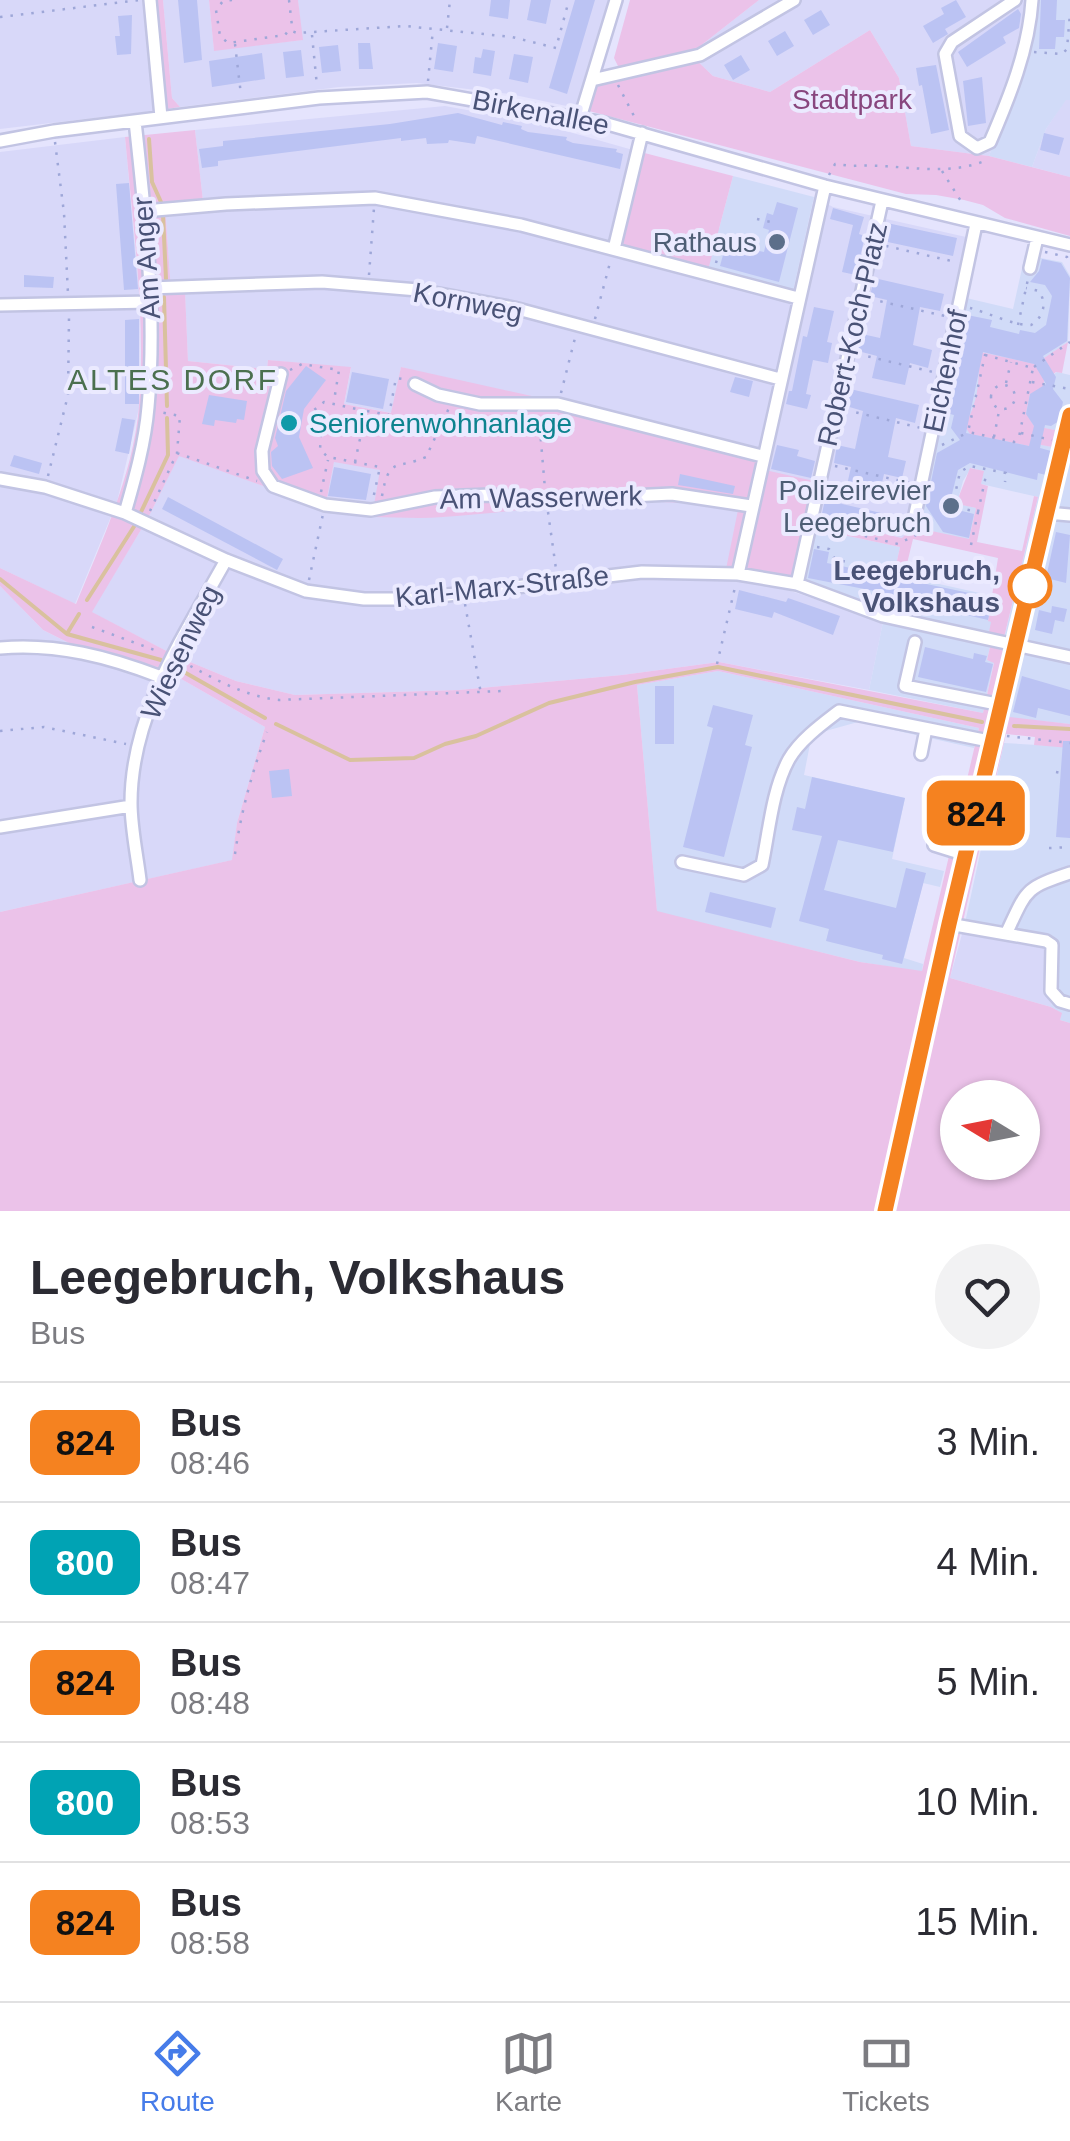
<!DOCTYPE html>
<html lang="de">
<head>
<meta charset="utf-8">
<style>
	:root { --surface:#fff; --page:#f2f2f3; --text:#2b2b33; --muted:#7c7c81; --line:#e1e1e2; --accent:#467ce9 }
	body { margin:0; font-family:Arial,sans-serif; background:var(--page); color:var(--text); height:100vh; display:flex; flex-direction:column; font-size:38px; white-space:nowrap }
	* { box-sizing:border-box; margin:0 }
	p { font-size:32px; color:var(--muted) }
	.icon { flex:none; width:55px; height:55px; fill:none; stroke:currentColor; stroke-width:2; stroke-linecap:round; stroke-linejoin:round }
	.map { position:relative; height:1211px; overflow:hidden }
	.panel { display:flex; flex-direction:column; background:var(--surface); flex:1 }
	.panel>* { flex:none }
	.badge { padding:0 20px; border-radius:15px; font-size:35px; line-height:65px }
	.needle { width:65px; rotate:280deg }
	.buttons { position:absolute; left:940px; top:1080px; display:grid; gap:20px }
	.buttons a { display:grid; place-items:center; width:100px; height:100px; border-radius:50%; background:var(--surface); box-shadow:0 2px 8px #0004; font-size:50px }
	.map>.badge { position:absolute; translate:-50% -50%; box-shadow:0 0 0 5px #fff }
	.round { display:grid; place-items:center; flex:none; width:105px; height:105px; border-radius:52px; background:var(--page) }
	.summary { display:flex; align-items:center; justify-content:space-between; height:170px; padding:0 30px }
	h1 { font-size:48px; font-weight:800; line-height:75px }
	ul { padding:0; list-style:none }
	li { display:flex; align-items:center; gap:30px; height:120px; padding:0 30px; border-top:2px solid var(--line) }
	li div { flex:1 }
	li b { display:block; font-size:38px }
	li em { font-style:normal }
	li .badge { min-width:110px; font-weight:700; text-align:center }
	.tabs { display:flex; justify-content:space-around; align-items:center; height:140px; border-top:2px solid var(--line); background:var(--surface); font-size:28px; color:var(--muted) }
	.tabs a { display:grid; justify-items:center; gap:5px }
	.tabs .current { color:var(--accent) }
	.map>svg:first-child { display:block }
</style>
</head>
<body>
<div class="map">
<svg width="1070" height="1211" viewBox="0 0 1070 1211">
	<rect width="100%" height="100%" fill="#e5e4fd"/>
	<path fill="#d8d8f9" d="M 0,0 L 144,0 L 153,111 L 0,129 Z
		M 163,0 L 209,0 L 214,50 L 302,40 L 298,0 L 608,0 L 576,108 L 510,94 L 417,83 L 339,87 L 180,107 L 172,98 Z
		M 759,0 L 1038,0 L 1036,30 L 989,156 L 911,146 L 899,78 L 870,30 L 770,92 L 713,76 L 690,54 Z
		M 1066,99 L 1070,100 L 1070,177 L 1032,167 L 1046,129 Z
		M 445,106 L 534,122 L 633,150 L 792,296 L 814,197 L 833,207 L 975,239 L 913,527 L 903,538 L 815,517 L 764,470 L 401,367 L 392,413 L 344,404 L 351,368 L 268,360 L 267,369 L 188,361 L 185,292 L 171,292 L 165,205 L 203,201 L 195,130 Z
		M 125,137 L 140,300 L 139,408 L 117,502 L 75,604 L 0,568 L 0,152 Z
		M 179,455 L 324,508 L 334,461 L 381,470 L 373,517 L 440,517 L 545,506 L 666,501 L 738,509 L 782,588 L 883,622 L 869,690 L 719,662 L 622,675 L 459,690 L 295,695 L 236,681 L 178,657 L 91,612 L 148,518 Z
		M 0,586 L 43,630 L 81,649 L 162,668 L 265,727 L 237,823 L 233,860 L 0,912 Z
		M 965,923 L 1041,937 L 1056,951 L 1051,1007 L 950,978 Z"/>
	<path fill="#d1dbf8" d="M 1038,0 L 1070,0 L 1070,100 L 1066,100 L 1046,129 L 1032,167 L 989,156 L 1036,30 Z
		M 733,176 L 814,197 L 792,296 L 707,274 Z
		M 1025,255 L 1062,262 L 1070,276 L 1068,342 L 1031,367 L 986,358 L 970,429 L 1052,447 L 1055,430 L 1030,426 L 1022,415 L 1026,393 L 1057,372 L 1070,375 L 1070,724 L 992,716 L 1007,653 L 1001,651 L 1038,497 L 981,484 L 983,471 L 971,468 L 963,481 L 959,496 L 963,505 L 976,508 L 969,540 L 913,527 L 962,297 L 1013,309 Z
		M 815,529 L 900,547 L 894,574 L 993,596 L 988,620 L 991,622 L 993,633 L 987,660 L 994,662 L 983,713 L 869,690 L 883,622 L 802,592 Z
		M 718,671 L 979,728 L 974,748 L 858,722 L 822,732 L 810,744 L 804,775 L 905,798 L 892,859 L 944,871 L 940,887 L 923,883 L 904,958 L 923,964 L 922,972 L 860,962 L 657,912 L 637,685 Z
		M 1004,743 L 1070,747 L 1070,1023 L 1060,1020 L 1061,1013 L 1051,1007 L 1056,951 L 1041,937 L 965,923 Z"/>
	<path fill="#ebc2e9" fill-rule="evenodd" d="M 144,0 L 163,0 L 172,98 L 180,107 L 153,111 Z
		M 209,0 L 298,0 L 303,40 L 214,51 Z
		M 630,0 L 759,0 L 690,54 L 713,76 L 770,92 L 870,30 L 899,78 L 911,146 L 989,156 L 1070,177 L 1070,236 L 1005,218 L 983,205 L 964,200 L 936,195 L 906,194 L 589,111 L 601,72 L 619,68 L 614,58 Z
		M 195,130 L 203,201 L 165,206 L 171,291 L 185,291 L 188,361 L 267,369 L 268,360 L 351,367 L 344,404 L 391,413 L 401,367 L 681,429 L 768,453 L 765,470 L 823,483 L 816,518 L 902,538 L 913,527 L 969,539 L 976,508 L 962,505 L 959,496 L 970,468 L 984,471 L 981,484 L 988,486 L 977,542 L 1022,551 L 1034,496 L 1038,497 L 1001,650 L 1008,652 L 993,715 L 1070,724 L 1070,748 L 1034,745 L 1035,737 L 1006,734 L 950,978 L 1051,1007 L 1062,1013 L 1060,1020 L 1070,1023 L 1070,1211 L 0,1211 L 0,912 L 232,860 L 237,823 L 265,727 L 162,668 L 81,649 L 43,630 L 0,586 L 0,568 L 76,604 C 102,540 133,476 139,406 C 146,317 133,226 125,137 ZM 179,456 L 325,508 L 334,462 L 380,470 L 372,517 C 396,517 419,519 443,517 C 541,510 640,491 738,510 L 724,579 L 802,592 L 815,529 L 900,547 L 894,574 L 904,576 L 913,539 L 998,558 L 988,621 L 991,622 L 989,632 L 993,634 L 987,660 L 994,663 L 983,713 L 719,662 L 622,675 L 459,690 L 295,695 L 236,681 L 178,657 L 92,612 L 148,518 ZM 718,671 L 979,728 L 922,971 L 860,962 L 657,911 L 637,685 ZM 958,1098 L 1022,1098 L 1022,1162 L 958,1162 Z
		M 633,150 L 733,176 L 707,274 L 608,245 Z
		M 1068,342 L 1062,373 L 1056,372 L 1044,381 L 1042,390 L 1030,394 L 1026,413 L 1034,426 L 1055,430 L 1052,447 L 1031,443 L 1029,446 L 970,434 L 964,425 C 978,406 982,372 976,351 L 1035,364 Z"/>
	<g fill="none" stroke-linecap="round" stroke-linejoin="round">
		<path stroke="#d9c19e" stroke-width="4" d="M 149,139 L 152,182 L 161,202
			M 163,215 L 166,279
			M 164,297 L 167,406
			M 141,512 L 168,455 L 167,418
			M 0,579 L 67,634 L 161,660
			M 87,600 L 135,525
			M 68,632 L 79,614
			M 177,668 L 265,718
			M 276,724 L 350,760 L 414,758 L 445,744 L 476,736 L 549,703 L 635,682 L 718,667 L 982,722
			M 1014,726 L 1070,729"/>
	</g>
	<path fill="#bbc3f3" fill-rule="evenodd" d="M 178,0 L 197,0 L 202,60 L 184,63 Z
		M 491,0 L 510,0 L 508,19 L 489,16 Z
		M 531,0 L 551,0 L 546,24 L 527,20 Z
		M 575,0 L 595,0 L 567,94 L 549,88 Z
		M 956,0 L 966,17 L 945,29 L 948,34 L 933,43 L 923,26 L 944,14 L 941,8 Z
		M 1041,0 L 1057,0 L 1056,20 L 1065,20 L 1064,37 L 1056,37 L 1055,49 L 1039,49 Z
		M 1018,9 L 1021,14 L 1019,28 L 1003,37 L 1006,43 L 967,67 L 958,52 Z
		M 821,10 L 830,25 L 813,35 L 804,20 Z
		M 132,15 L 131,54 L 117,55 L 115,36 L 120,36 L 118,16 Z
		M 785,31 L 794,46 L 777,56 L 768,41 Z
		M 358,43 L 370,43 L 373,69 L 359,69 Z
		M 438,43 L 457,46 L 453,72 L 434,69 Z
		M 338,45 L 341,71 L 322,73 L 319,47 Z
		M 483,49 L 495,51 L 491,76 L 473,73 L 475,57 L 481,58 Z
		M 301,50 L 304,76 L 286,78 L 283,52 Z
		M 262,53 L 265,79 L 212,87 L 209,61 Z
		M 514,54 L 533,57 L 528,83 L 509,79 Z
		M 741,55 L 750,70 L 733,80 L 724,65 Z
		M 936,65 L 949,130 L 931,134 L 922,85 L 919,86 L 916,68 Z
		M 982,77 L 986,123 L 968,126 L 963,81 Z
		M 458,113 L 502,125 L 503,122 L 522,126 L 521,129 L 528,132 L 567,137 L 566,140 L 573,143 L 617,149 L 616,152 L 623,154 L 620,169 L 477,136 L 475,144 L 449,140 L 448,143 L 427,144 L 426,138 L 401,141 L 401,138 L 218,161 L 218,166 L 202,168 L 199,149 L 223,146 L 223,141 L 390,124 Z
		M 1044,133 L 1064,138 L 1059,155 L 1040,150 Z
		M 129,183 L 138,289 L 124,290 L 116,184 Z
		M 777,202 L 798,208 L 779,282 L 720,266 L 726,244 L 764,252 L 769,230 L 763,228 L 767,213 L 773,215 Z
		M 833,208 L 864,217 L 859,234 L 865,236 L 856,275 L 842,272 L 853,225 L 830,219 Z
		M 887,223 L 957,238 L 953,256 L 883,241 Z
		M 1042,259 L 1061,263 L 1070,278 L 1067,341 L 1043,356 L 1056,377 L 1053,389 L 1063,402 L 1059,421 L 1051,426 L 1045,425 L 1040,448 L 1051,451 L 1046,475 L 1038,473 L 1037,480 L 970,463 L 958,470 L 951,498 L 958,510 L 974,514 L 969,538 L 943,532 L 926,506 L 937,453 L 960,440 L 951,428 L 954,415 L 946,413 L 967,315 L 992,320 L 990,327 L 1019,334 L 1020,330 L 1035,333 L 1046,325 L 1052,296 L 1045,285 L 1030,282 L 1039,271 ZM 983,352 L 1034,364 L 1046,384 L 1030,394 L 1026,414 L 1034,426 L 1029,446 L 966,433 Z
		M 24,275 L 54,277 L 53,288 L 24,287 Z
		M 874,278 L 944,294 L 940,311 L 920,307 L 913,345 L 932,350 L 928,368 L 910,363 L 905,385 L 872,378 L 877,356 L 858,351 L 862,334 L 880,338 L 887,300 L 870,296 Z
		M 814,307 L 834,311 L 827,342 L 832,343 L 828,363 L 813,360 L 806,394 L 811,395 L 807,409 L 786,404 L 789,391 L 792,391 L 803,336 L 807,337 Z
		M 139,319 L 139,404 L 125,404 L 125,320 Z
		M 306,366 L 326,380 L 304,409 L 299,437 L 313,468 L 282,479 L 272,466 L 271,452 L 278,446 L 275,438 L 286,391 Z
		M 352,372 L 389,379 L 383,409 L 346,402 Z
		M 735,377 L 753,381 L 749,397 L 730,392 Z
		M 850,389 L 919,405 L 915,423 L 896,418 L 888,457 L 906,461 L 902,478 L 884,474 L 880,492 L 847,485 L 851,467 L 834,463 L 837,445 L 855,449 L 863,411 L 846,406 Z
		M 209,395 L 247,401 L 244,420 L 237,419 L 236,423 L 215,420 L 214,426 L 202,424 Z
		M 122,418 L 135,420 L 129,454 L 115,451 Z
		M 777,445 L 799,450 L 797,456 L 815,461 L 811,478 L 771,469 Z
		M 14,455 L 42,463 L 39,474 L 10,466 Z
		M 334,467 L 371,474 L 366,500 L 328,496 Z
		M 680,474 L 735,486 L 733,494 L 678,485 Z
		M 168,497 L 283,559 L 277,570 L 162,509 Z
		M 825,500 L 894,516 L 890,533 L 821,518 Z
		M 1056,532 L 1070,535 L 1066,583 L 1046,578 Z
		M 814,549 L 829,552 L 827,563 L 993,598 L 988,620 L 889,597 L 890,594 L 808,578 Z
		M 739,590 L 786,602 L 788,598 L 840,616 L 833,635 L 774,612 L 772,618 L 735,609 Z
		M 1052,606 L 1067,609 L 1064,622 L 1055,620 L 1052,634 L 1035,630 L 1039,610 L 1051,613 Z
		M 925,647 L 973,659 L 974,653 L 987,656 L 985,662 L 993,664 L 986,692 L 918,677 Z
		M 1022,676 L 1070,690 L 1070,716 L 1038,708 L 1036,718 L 1013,712 Z
		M 655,686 L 674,686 L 674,744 L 655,744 Z
		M 713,705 L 753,715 L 745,745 L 752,747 L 724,857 L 683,847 L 713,728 L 707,726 Z
		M 1063,741 L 1070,741 L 1070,838 L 1056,837 Z
		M 289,769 L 292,796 L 272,798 L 269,771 Z
		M 812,777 L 905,798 L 893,852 L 838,840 L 824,890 L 896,908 L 906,868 L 926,873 L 902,964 L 882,959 L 883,955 L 826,941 L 829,929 L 799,921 L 822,836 L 792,830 L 797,807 L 805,809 Z
		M 710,892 L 776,908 L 771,928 L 705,912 Z"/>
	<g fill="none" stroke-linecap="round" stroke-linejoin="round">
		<g stroke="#c2c4e3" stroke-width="16">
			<path id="minor" d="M 150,0 L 161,117
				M 1015,0 L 952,42 L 945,54 L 960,136 L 977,148 L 990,142 C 1009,98 1029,49 1032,0
				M 592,80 L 700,55 L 794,0
				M 580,118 L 616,0
				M 0,141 L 54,131 L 319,98 L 427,92 L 604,123 L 825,186 L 1070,245
				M 144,211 L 226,204 L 375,198 L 521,225 L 798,298
				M 614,249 L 642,133
				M 1030,268 L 1037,238
				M 149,288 L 322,282 L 418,290 L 514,308 L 780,379
				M 0,305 L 150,302
				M 281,374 L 262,451 L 263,471 L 273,486 L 325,505 L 371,510 L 435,497 L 491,495 L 546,500 L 672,494 L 751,506
				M 415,384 L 438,395 L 480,404 L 558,404 L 762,456
				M 0,479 L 45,487 L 125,513 L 226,560 L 306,591 L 364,599 L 414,599 L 642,572 L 738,574 L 797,584 L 883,616 L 1070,657
				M 125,513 C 135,478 145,443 148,407 C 157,312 145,215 135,121
				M 1047,513 L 1070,515
				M 914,519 L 976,224
				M 738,574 L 825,186
				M 797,584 L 882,201
				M 915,642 L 905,686 L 1002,705
				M 0,648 C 57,643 109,657 161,677
				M 921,754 L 926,729
				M 0,827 L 131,806
				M 934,845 L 966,855
				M 682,862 L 744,875 L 762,865 C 769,832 772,790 789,759 C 800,740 822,724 839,711 L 994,742
				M 140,880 C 137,855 131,828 131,803 C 131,713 184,636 226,560
				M 949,924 L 1046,941 L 1052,945 L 1051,991 L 1060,1001 L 1070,1004
				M 1007,932 C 1027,889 1025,888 1070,873
				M 885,1211 L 949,924 L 1070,414"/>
		</g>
		<path stroke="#9ea7d8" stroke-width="2.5" stroke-dasharray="2.5 8" stroke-linecap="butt" d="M 232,0 L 223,1 L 216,10 L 220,36 L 228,43 L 285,35 L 289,30 L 297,33 L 405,26 L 512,37 L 556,48 L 569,0
			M 289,0 L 292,26 L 290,29
			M 0,17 L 140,0
			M 447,28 L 450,0
			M 312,35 L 317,86
			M 235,44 L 241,95
			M 1034,52 L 1062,54 L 1067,49 L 1070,13
			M 428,81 L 433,29
			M 618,85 L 635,118
			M 55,142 L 64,213 L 68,294
			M 942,171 L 964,206
			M 829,175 L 835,164 L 852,166 C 896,163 941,177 982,162
			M 757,219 L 771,222
			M 751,245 L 753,251
			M 886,246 L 956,262
			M 1045,252 L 1067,257 L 1070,262
			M 716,263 L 722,241 L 750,247
			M 369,275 L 374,208
			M 870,299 L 945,316
			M 970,308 C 989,313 1015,326 1031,325 C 1044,317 1047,303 1039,291 L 1026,288
			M 595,319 L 611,259
			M 1018,325 L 1028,279
			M 858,354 L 933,372
			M 985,355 L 1033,368 L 1019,437 L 1014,442 L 968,432 Z
			M 1034,367 L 1070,342
			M 290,370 L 302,364 L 339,370 L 334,401
			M 1032,382 L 1070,389
			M 1006,383 L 1011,362
			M991 397a12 12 0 1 1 24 0a12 12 0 1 1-24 0Z
			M 561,393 L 575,338
			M 846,410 L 921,428
			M 367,411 L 389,415 L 396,378 L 403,379
			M 539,418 L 545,489
			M 1021,433 L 1052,440
			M 994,437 L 999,411
			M 942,445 L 967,433
			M 177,453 L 257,481
			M 355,462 L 366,411 L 324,402 L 314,410 L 312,424 L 321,433 L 320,450 L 328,457 L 380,467 L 373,499
			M 835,466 L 910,483
			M 48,476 L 68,395 L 69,317
			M 321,492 L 328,460
			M 382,496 C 389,456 396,470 426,457 L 449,408
			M 150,511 L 177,453 L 180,416 L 160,412
			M 548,512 L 556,569
			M 978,512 L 987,471
			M 824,526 L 898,544 L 918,534
			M 971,545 L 978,512 L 960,508 L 954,499 L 960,472 L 970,466 L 1006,473 L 1005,482
			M 817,547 L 829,549 L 835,559 L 885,572
			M 309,580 L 323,514
			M 465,604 L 481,694
			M 92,627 L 160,652
			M 181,661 C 213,678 243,696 279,700 L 502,691
			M 717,664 L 736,583
			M 0,731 L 44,727 L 126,744
			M 1007,736 L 1070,743
			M 1056,772 L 1061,773
			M 1049,848 L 1070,847
			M 235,854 C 241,812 252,772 267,732"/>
		<use href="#minor" stroke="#fff" stroke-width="11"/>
	</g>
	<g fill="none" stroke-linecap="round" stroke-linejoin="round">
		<g stroke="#fff" stroke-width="22">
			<path id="line" d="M 885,1211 L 949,924 L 1070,415"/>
		</g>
		<use href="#line" stroke="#f58220" stroke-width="15"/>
	</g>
	<g fill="#5c6f8a" stroke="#ebeaff" stroke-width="4">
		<circle cx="777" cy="242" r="10"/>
		<circle cx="951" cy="506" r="10"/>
	</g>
	<circle fill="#0f9aa8" stroke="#ebeaff" stroke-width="4" cx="289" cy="423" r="10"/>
	<circle fill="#fff" stroke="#f58220" stroke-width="5" cx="1030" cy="586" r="20"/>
	<g text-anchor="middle" stroke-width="8" stroke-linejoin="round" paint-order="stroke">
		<g font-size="28" fill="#88467e" stroke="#ebeaff">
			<text x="852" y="109">Stadtpark</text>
		</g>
		<g font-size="28" fill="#495276" stroke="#ebeaff">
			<text transform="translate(541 112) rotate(11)" y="10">Birkenallee</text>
			<text transform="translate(146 258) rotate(-94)" y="10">Am Anger</text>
			<text transform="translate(468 302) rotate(11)" y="10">Kornweg</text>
			<text transform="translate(852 334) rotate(-77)" y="10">Robert-Koch-Platz</text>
			<text transform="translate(945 371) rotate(-78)" y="10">Eichenhof</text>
			<text transform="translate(541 497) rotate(-1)" y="10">Am Wasserwerk</text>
			<text transform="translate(502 586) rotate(-6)" y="10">Karl-Marx-Straße</text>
			<text transform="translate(180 652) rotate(-64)" y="10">Wiesenweg</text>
		</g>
		<g font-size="28" fill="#4e5e75" stroke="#ebeaff" text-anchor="end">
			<text x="757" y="252">Rathaus</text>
			<text x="931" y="500">Polizeirevier<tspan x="931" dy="32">Leegebruch</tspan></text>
		</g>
		<g font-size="28" fill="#0d838f" stroke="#ebeaff" text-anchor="start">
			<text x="309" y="433">Seniorenwohnanlage</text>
		</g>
		<g font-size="28" font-weight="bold" fill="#495276" stroke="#ebeaff" text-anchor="end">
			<text x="1000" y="580">Leegebruch,<tspan x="1000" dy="32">Volkshaus</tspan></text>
		</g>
		<g font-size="30" letter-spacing="2.5" fill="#4b704f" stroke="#ebeaff">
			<text x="173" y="390">ALTES DORF</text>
		</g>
	</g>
</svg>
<div class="buttons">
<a><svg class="needle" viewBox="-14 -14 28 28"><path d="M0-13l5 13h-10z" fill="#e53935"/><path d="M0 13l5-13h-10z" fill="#7c7c81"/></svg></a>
</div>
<b class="badge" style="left:976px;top:813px;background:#f58220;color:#111">824</b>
</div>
<section class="panel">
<div class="summary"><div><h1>Leegebruch, Volkshaus</h1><p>Bus</p></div><a class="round"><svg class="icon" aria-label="heart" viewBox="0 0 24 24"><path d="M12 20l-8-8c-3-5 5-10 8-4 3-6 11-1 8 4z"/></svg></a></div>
<ul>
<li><span class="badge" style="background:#f58220;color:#111">824</span><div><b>Bus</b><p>08:46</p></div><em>3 Min.</em></li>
<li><span class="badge" style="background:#00a3b4;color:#fff">800</span><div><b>Bus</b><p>08:47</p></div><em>4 Min.</em></li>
<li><span class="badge" style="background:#f58220;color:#111">824</span><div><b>Bus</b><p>08:48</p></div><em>5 Min.</em></li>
<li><span class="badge" style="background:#00a3b4;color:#fff">800</span><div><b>Bus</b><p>08:53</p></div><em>10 Min.</em></li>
<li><span class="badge" style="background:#f58220;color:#111">824</span><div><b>Bus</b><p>08:58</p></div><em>15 Min.</em></li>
</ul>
</section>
<nav class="tabs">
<a class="current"><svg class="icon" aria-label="directions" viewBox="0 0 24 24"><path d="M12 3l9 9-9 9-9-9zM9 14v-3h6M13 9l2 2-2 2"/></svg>Route</a>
<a><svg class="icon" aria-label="map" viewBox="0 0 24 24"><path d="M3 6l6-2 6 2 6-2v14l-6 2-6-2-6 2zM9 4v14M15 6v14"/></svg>Karte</a>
<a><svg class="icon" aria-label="tickets" viewBox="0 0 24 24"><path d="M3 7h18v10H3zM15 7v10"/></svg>Tickets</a>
</nav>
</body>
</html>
